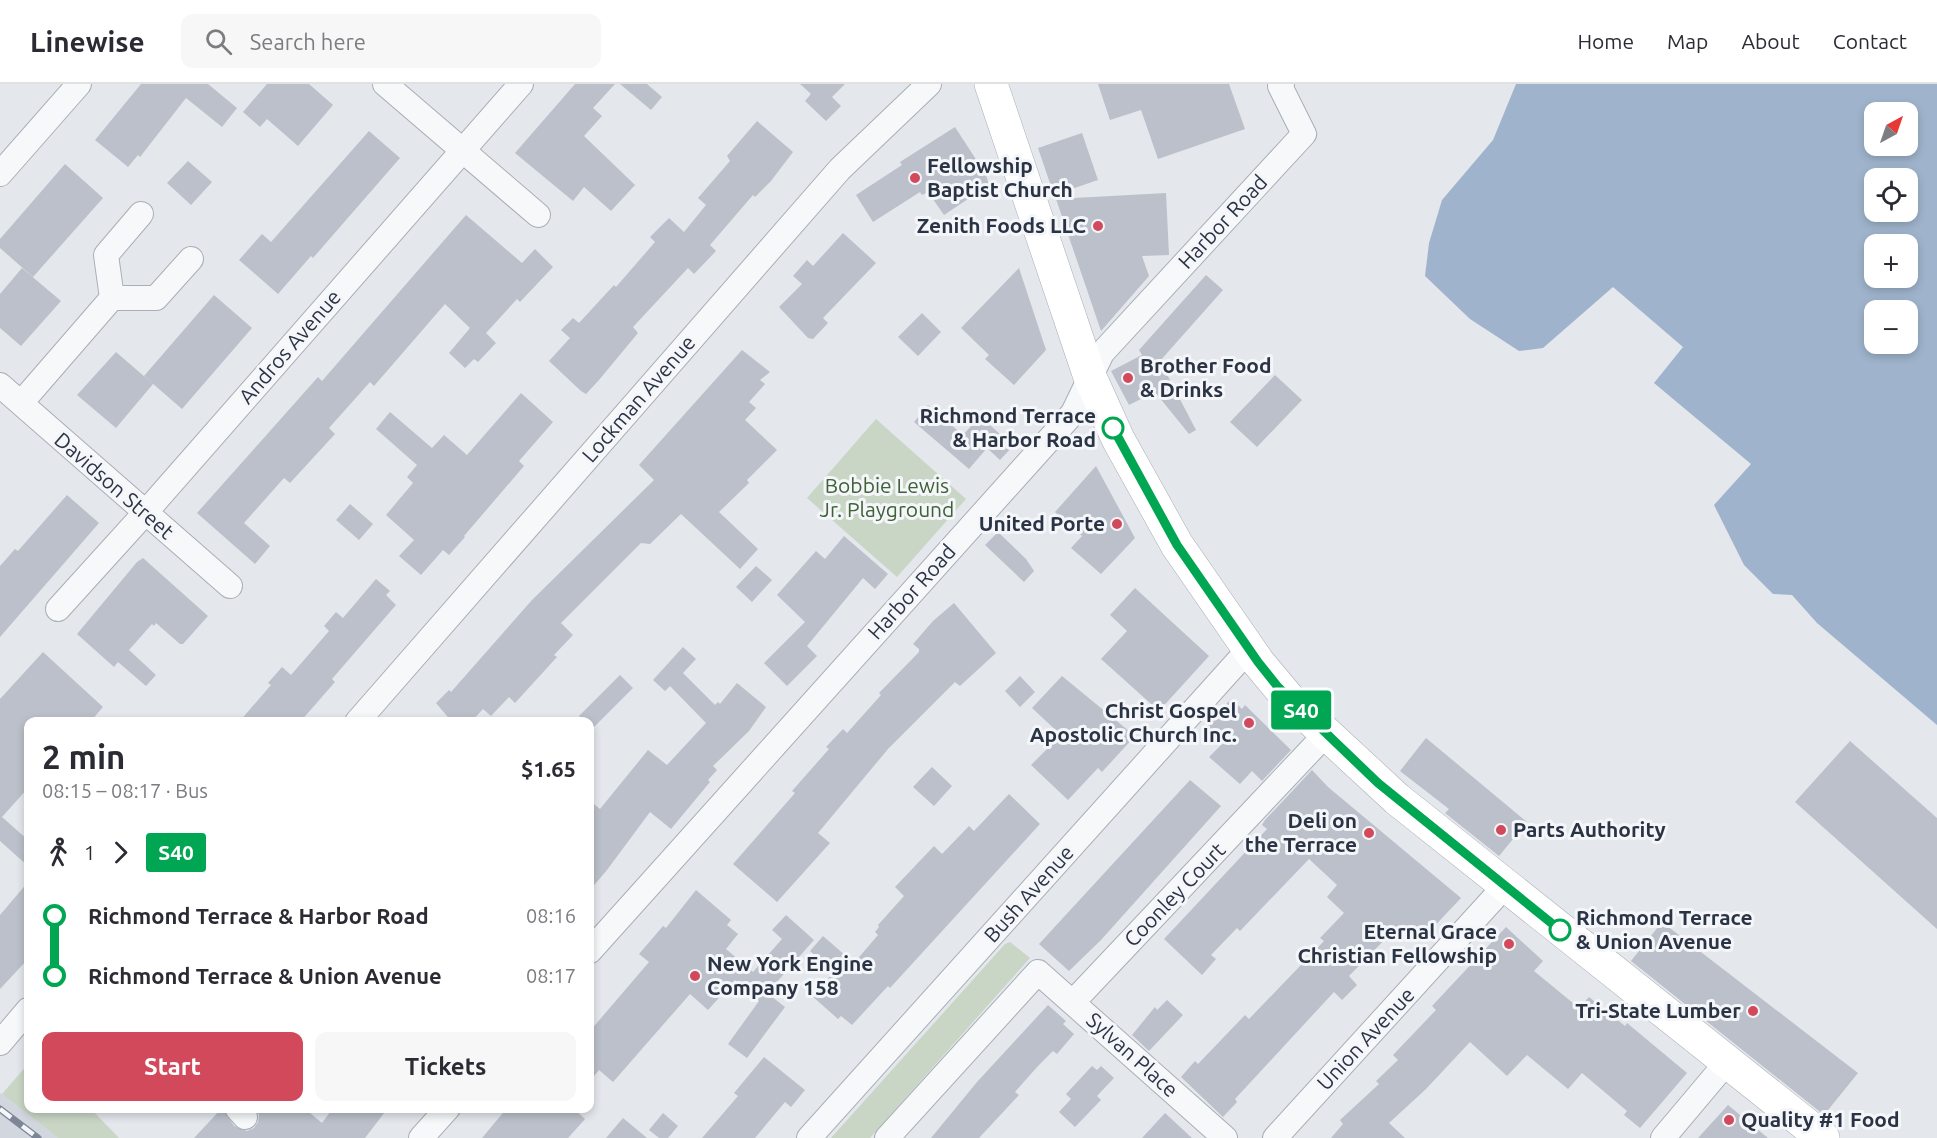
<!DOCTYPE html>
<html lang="en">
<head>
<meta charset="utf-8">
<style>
	:root { --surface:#fff; --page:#f7f7f7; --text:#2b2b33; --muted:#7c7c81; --line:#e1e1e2; --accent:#d1495b }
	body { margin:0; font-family:Ubuntu,sans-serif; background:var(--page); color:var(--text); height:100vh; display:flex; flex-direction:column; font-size:22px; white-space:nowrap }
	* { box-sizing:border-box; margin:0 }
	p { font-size:20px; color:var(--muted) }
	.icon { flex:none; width:33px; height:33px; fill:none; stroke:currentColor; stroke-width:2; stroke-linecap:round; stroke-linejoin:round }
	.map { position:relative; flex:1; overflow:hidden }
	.details { position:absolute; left:24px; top:633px; width:570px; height:396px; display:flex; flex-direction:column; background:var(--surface); border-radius:12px; box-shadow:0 3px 9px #0003 }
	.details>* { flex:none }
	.badge { padding:0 12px; border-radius:4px; font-size:21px; line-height:39px }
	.needle { width:39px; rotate:40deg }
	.fabs { position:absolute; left:1864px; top:18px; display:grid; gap:12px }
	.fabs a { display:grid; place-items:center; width:54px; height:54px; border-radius:12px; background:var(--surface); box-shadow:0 3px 9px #0003; font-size:30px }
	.map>.badge { position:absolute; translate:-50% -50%; box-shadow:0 0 0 3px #fff }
	.legs { display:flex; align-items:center; gap:9px; height:66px; padding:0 18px; font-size:20px }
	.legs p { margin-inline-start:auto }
	.overview { display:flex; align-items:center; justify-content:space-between; height:102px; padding:0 18px }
	h1 { font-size:33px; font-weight:600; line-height:45px }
	.action { display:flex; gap:12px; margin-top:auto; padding:12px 18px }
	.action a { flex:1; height:69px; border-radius:12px; background:var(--accent); color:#fff; font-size:24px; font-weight:600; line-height:69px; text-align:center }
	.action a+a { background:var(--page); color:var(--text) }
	ul { padding:0 18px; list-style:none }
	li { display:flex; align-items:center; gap:21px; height:60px; font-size:22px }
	li i { display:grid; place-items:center; width:9px; height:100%; margin:0 8px; background:currentColor }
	li i::after { content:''; width:15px; height:15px; margin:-8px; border:4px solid; border-radius:50%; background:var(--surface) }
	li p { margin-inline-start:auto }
	li:first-child i { background:linear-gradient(#0000 50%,currentColor 0) }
	li:last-child i { background:linear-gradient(currentColor 50%,#0000 0) }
	header { display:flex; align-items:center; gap:36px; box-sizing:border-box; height:84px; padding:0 30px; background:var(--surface); border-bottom:2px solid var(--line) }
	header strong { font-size:28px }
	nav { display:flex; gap:33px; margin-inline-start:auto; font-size:21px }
	.search { width:420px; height:54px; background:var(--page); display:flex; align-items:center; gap:15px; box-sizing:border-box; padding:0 21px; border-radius:12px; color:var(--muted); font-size:22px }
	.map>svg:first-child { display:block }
</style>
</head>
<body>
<header>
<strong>Linewise</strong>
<div class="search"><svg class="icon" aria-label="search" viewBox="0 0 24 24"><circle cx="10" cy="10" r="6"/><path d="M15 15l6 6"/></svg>Search here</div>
<nav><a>Home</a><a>Map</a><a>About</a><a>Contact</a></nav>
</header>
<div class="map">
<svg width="1937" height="1054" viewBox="0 0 1937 1054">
	<rect width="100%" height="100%" fill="#e4e7ec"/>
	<path fill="#d2d6de" d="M 0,1009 L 2,1010 L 58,1054 L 0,1054 Z"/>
	<path fill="#c9d6c5" d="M 876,335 L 966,415 L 897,493 L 807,414 Z
		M 1010,858 L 1030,874 L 870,1054 L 831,1054 L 1005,860 Z
		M 28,980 L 28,1024 L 91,1025 L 119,1054 L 58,1054 L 2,1010 Z"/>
	<path fill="#9fb4cc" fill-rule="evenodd" d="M 1516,0 L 1937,0 L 1937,641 L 1817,539 L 1792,511 L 1773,510 L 1744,481 L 1714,421 L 1751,380 L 1654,299 L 1683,263 L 1613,203 L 1543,264 L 1519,267 L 1470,235 L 1425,192 L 1429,159 L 1442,116 L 1493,56 ZM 1875,28 L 1908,28 L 1908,62 L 1875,62 ZM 1875,94 L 1908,94 L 1908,128 L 1875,128 ZM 1875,160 L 1908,160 L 1908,194 L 1875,194 ZM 1875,226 L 1908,226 L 1908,260 L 1875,260 Z"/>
	<path fill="#bbc0ca" d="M 141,0 L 208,0 L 237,24 L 222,43 L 186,14 L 140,73 L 138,71 L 128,83 L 95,56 Z
		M 267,0 L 309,0 L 333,21 L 298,62 L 267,35 L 260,43 L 243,28 Z
		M 575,0 L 615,0 L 593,24 L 602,32 L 584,52 L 635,101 L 611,127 L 584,103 L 573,117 L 515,69 Z
		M 620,0 L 647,0 L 662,13 L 651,26 Z
		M 800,0 L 845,0 L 832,13 L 841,22 L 826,37 L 805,17 L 811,10 Z
		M 1098,0 L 1229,0 L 1245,45 L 1158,75 L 1141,26 L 1110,36 Z
		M 757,37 L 793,68 L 771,97 L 755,113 L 753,111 L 710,161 L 716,167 L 694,190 L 688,184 L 633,243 L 638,249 L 599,296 L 586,310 L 581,307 L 549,277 L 570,254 L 561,246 L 573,234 L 579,239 L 614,201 L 616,203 L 655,158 L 650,153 L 669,134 L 684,148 L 706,121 L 698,114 L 730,77 L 727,72 Z
		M 955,43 L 979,80 L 982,78 L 989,101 L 944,131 L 928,108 L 922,111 L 920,108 L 873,138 L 856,111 L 902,81 L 900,78 Z
		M 369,47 L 400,74 L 313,174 L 311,172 L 278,210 L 239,176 L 262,150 L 271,158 Z
		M 1082,49 L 1098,96 L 1054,111 L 1038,64 Z
		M 188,77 L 212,98 L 191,121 L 167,99 Z
		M 65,80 L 103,114 L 33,193 L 0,164 L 0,155 Z
		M 1166,109 L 1169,171 L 1142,172 L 1149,192 L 1101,247 L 1056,115 Z
		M 466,131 L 522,179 L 535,165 L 553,183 L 520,218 L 517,215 L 486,249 L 496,259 L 478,278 L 474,275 L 465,284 L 449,269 L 470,244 L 445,220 L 374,302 L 370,298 L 329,344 L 335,350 L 290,399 L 284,394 L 244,439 L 270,462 L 255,480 L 197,429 L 318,293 L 322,297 Z
		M 843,149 L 876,179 L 823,234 L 828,239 L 813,255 L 808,254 L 779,223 L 802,200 L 793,192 L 807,176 L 813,182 Z
		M 22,184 L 61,217 L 21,262 L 0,244 L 0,210 Z
		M 1019,184 L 1046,266 L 1014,301 L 985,275 L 989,271 L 961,244 Z
		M 1206,191 L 1223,206 L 1160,277 L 1196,346 L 1189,350 L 1155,308 L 1129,321 L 1111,287 L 1142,271 L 1139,266 Z
		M 214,211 L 252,244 L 182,325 L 144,292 Z
		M 922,229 L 941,248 L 918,272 L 898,253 Z
		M 742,266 L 770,288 L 760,296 L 765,300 L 749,318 L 756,324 L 745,336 L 777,366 L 747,396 L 749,399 L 719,428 L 758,465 L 740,485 L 681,430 L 650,460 L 641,459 L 561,539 L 573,551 L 554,571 L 557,573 L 515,619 L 509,613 L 491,632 L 483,625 L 471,638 L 452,638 L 436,619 L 449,606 L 451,608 L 532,516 L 654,396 L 639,381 Z
		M 116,268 L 153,300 L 116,344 L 77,311 Z
		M 1275,291 L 1302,316 L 1257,363 L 1230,338 Z
		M 521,309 L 553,338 L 519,377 L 524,382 L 464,452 L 465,453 L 449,471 L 443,466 L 421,491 L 399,472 L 414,456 L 386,431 L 413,399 L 407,393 L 417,381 L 376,345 L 390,328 L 432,364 L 444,351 L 467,371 Z
		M 928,321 L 963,351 L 980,332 L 1013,362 L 1000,376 L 987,364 L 969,385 L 914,338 Z
		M 1096,382 L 1135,454 L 1101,490 L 1071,464 L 1082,452 L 1055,428 Z
		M 67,411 L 99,439 L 0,553 L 0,482 L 15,465 L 18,467 Z
		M 350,420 L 373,440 L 359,456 L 336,436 Z
		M 998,448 L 1026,475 L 1034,487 L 1024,498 L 985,461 Z
		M 844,452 L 888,490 L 875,505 L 863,494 L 807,562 L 817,572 L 787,602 L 764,579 L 805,538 L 777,511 L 816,467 L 825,475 Z
		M 143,474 L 208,532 L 183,560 L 180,560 L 156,539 L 154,542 L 152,540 L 129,566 L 156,591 L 146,602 L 118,578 L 114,583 L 77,550 L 137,478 Z
		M 756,482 L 772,496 L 752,518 L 736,503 Z
		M 376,495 L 390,507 L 386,511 L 396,521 L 332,595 L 335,598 L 300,638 L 239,638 L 271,601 L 268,599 L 282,583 L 291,591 L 329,547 L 324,542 L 336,528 L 343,534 Z
		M 1135,504 L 1209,572 L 1159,627 L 1101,575 L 1127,547 L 1110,531 Z
		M 954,519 L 996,569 L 960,602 L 955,598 L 888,665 L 818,749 L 830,759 L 777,818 L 733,780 L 795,709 L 792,707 L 829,665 L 826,663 L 843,645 L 847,649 L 881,611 L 879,609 L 919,568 L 919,565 L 913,560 L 933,537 Z
		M 683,563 L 696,575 L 683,589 L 715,621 L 718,618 L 720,620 L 737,599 L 766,623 L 749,647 L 713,682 L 717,686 L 708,696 L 710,698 L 671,745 L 650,728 L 607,786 L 590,806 L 590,717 L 600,725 L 648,666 L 667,681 L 706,639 L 670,602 L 665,607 L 653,596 Z
		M 43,568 L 103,623 L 90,638 L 28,638 L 28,704 L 2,733 L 28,756 L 28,782 L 0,757 L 0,615 Z
		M 620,591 L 633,604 L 592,645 L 590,638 L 584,638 L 579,632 Z
		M 1020,592 L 1035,608 L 1020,623 L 1005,607 Z
		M 1062,592 L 1135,652 L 1102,688 L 1098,684 L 1068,716 L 1031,681 L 1061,651 L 1032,624 Z
		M 1231,615 L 1242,625 L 1245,621 L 1291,666 L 1262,697 L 1252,687 L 1240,700 L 1209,673 L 1221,661 L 1203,645 Z
		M 1426,654 L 1527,738 L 1499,772 L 1445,729 L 1449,725 L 1400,687 Z
		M 1850,657 L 1937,734 L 1937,845 L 1795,718 Z
		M 932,683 L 952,702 L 934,722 L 913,703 Z
		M 1312,686 L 1328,703 L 1461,814 L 1427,850 L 1421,845 L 1410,857 L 1396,844 L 1349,892 L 1357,901 L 1342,916 L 1334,908 L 1235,1015 L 1237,1018 L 1223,1033 L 1181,993 L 1195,977 L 1198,980 L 1245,931 L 1249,935 L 1324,857 L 1320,854 L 1344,829 L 1327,813 L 1337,801 L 1309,775 L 1240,847 L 1237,844 L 1211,871 L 1216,875 L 1202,891 L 1164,855 L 1267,745 L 1262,741 L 1265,736 Z
		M 1190,696 L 1221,722 L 1101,856 L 1069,887 L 1039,860 Z
		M 1009,710 L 1040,740 L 890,904 L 888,902 L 852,941 L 841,932 L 838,935 L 812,912 L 834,888 L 810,867 L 823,852 L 854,879 L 878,851 L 875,848 L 879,843 L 878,841 L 904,812 L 895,803 L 934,762 L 942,770 L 969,742 L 974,747 Z
		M 28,798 L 28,875 L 0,905 L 0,831 Z
		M 696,806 L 731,836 L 727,841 L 738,850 L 726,865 L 753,888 L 782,855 L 772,846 L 786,831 L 814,856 L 767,909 L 785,923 L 747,974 L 728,960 L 759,917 L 735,896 L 708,926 L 690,910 L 613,998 L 599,986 L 590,997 L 590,947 L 649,878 L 639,870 L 663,842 L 666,844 Z
		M 1662,838 L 1858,989 L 1824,1031 L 1631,877 Z
		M 1506,843 L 1543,877 L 1534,887 L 1579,924 L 1589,913 L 1625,942 L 1627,939 L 1687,989 L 1640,1044 L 1624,1031 L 1627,1027 L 1582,989 L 1568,1005 L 1527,971 L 1507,992 L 1470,958 L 1426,1005 L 1389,1039 L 1405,1054 L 1331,1054 L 1343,1040 L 1340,1036 L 1379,1000 L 1376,997 L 1398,976 L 1393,971 L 1436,926 L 1432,922 Z
		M 1167,916 L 1183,931 L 1149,967 L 1132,951 L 1155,923 L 1157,926 Z
		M 1048,921 L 1066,937 L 1063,940 L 1074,950 L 1057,970 L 1053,967 L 1038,982 L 1015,1008 L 1019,1011 L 979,1054 L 931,1054 L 977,998 Z
		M 764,973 L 805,1006 L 791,1023 L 785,1018 L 755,1054 L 702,1054 L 738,1012 L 734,1009 Z
		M 1092,982 L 1097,986 L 1101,982 L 1114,994 L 1097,1012 L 1101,1016 L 1075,1043 L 1059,1028 L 1071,1015 L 1066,1010 Z
		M 1728,1021 L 1768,1054 L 1698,1054 Z
		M 222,1024 L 234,1042 L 247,1047 L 254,1044 L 258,1038 L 259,1031 L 256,1024 L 304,1024 L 322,1039 L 333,1024 L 388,1024 L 365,1054 L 194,1054 Z
		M 507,1024 L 573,1024 L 585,1035 L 568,1054 L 482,1054 Z
		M 663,1029 L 678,1042 L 668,1054 L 659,1054 L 649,1046 Z
		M 1165,1029 L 1192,1054 L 1142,1054 Z
		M 623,1034 L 647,1054 L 606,1054 Z"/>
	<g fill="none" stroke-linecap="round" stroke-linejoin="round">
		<g stroke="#a9aeb7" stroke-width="26">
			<path id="minor" d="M 385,0 L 538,131
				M 0,90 L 79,0
				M 112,214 L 156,214 L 191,175
				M 0,301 L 230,502
				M 21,319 L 112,214 L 106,171 L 141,130
				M 58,525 L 145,429 L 521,0
				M 357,638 L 840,85 L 929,0
				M 590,867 L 1073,329 L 1102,269 L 1304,50 L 1280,2 L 1282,0
				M 1073,918 L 1326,650
				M 0,959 L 28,926
				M 237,1024 L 245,1033
				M 421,1054 L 448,1024
				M 809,1054 L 1249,565
				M 887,1054 L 1038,888 L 1225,1054
				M 1275,1054 L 1505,802
				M 1663,1054 L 1727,978"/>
		</g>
		<g stroke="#a9aeb7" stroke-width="34">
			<path id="secondary" d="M 991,0 L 1090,293 L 1118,355 L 1177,461 L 1258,578 L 1289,615 L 1397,715 L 1823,1054"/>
		</g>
		<use href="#minor" stroke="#f7f8fa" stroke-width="24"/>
		<use href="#secondary" stroke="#fff" stroke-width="33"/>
		<g stroke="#7d8696" stroke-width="7">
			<path id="rail" d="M 0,1025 L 38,1054"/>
		</g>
		<use href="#rail" stroke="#f4f6f9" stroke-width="4.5" stroke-dasharray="14" stroke-linecap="butt"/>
	</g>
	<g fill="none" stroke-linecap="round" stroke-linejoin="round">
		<g stroke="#fff" stroke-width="14">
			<path id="line-1" d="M 1113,344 L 1177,461 L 1258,578 L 1278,603 L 1378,699 L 1560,846"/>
		</g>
		<use href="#line-1" stroke="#00a651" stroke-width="9"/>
	</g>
	<g fill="#d1495b" stroke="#f4f6f9" stroke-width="2">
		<circle cx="915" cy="94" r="6"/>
		<circle cx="1098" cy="142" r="6"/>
		<circle cx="1128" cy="294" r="6"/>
		<circle cx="1117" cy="440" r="6"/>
		<circle cx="1249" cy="639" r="6"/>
		<circle cx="1501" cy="746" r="6"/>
		<circle cx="1369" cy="749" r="6"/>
		<circle cx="1509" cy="860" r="6"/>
		<circle cx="695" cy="892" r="6"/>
		<circle cx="1753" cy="927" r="6"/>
		<circle cx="1729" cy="1036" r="6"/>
	</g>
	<g fill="#fff" stroke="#00a651" stroke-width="3">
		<circle cx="1113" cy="344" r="10"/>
		<circle cx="1560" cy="846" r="10"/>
	</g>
	<g text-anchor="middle" stroke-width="6" stroke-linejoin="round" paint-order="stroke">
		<g font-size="21" font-weight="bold" fill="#2b3445" stroke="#f4f6f9" text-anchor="end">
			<text x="927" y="89" text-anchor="start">Fellowship<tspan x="927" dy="24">Baptist Church</tspan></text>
			<text x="1086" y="149">Zenith Foods LLC</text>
			<text x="1140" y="289" text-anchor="start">Brother Food<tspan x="1140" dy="24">&amp; Drinks</tspan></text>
			<text x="1105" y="447">United Porte</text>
			<text x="1237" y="634">Christ Gospel<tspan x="1237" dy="24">Apostolic Church Inc.</tspan></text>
			<text x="1357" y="744">Deli on<tspan x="1357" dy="24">the Terrace</tspan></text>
			<text x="1513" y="753" text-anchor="start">Parts Authority</text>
			<text x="1497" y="855">Eternal Grace<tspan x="1497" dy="24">Christian Fellowship</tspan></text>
			<text x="707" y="887" text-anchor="start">New York Engine<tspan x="707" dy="24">Company 158</tspan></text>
			<text x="1741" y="934">Tri-State Lumber</text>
			<text x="1741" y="1043" text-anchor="start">Quality #1 Food</text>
		</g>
		<g font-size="21" fill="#2b3445" stroke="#f4f6f9">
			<text transform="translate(1223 138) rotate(-47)" y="7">Harbor Road</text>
			<text transform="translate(290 263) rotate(-49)" y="7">Andros Avenue</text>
			<text transform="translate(639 315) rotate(-49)" y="7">Lockman Avenue</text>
			<text transform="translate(114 402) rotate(41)" y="7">Davidson Street</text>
			<text transform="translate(912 508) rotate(-48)" y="7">Harbor Road</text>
			<text transform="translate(1029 810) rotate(-48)" y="7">Bush Avenue</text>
			<text transform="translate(1175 811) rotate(-46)" y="7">Coonley Court</text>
			<text transform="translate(1366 955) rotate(-47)" y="7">Union Avenue</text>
			<text transform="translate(1132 971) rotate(42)" y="7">Sylvan Place</text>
		</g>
		<g font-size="21" font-weight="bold" fill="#2b3445" stroke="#f4f6f9" text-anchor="end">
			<text x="1096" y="339">Richmond Terrace<tspan x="1096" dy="24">&amp; Harbor Road</tspan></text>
			<text x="1576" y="841" text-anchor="start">Richmond Terrace<tspan x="1576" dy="24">&amp; Union Avenue</tspan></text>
		</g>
		<g font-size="21" fill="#3f6138" stroke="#f4f6f9">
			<text x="887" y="409">Bobbie Lewis<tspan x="887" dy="24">Jr. Playground</tspan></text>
		</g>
	</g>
</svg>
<div class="fabs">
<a><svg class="needle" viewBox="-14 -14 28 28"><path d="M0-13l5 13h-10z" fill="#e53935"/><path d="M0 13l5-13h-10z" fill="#7c7c81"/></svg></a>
<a><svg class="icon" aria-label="locate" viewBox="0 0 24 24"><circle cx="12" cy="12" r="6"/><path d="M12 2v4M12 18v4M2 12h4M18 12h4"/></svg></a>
<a>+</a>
<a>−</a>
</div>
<b class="badge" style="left:1301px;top:626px;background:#00a651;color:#fff">S40</b>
<section class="details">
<div class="overview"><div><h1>2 min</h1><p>08:15 – 08:17 · Bus</p></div><b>$1.65</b></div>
<div class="legs"><svg class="icon" aria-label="walk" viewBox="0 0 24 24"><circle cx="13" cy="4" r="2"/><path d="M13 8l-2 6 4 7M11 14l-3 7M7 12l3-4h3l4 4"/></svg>1<svg class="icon" aria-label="forward" viewBox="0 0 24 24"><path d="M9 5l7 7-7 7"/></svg><b class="badge" style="background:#00a651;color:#fff">S40</b></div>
<ul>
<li><i style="color:#00a651"></i><b>Richmond Terrace &amp; Harbor Road</b><p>08:16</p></li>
<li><i style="color:#00a651"></i><b>Richmond Terrace &amp; Union Avenue</b><p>08:17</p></li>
</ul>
<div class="action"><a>Start</a><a>Tickets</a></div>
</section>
</div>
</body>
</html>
